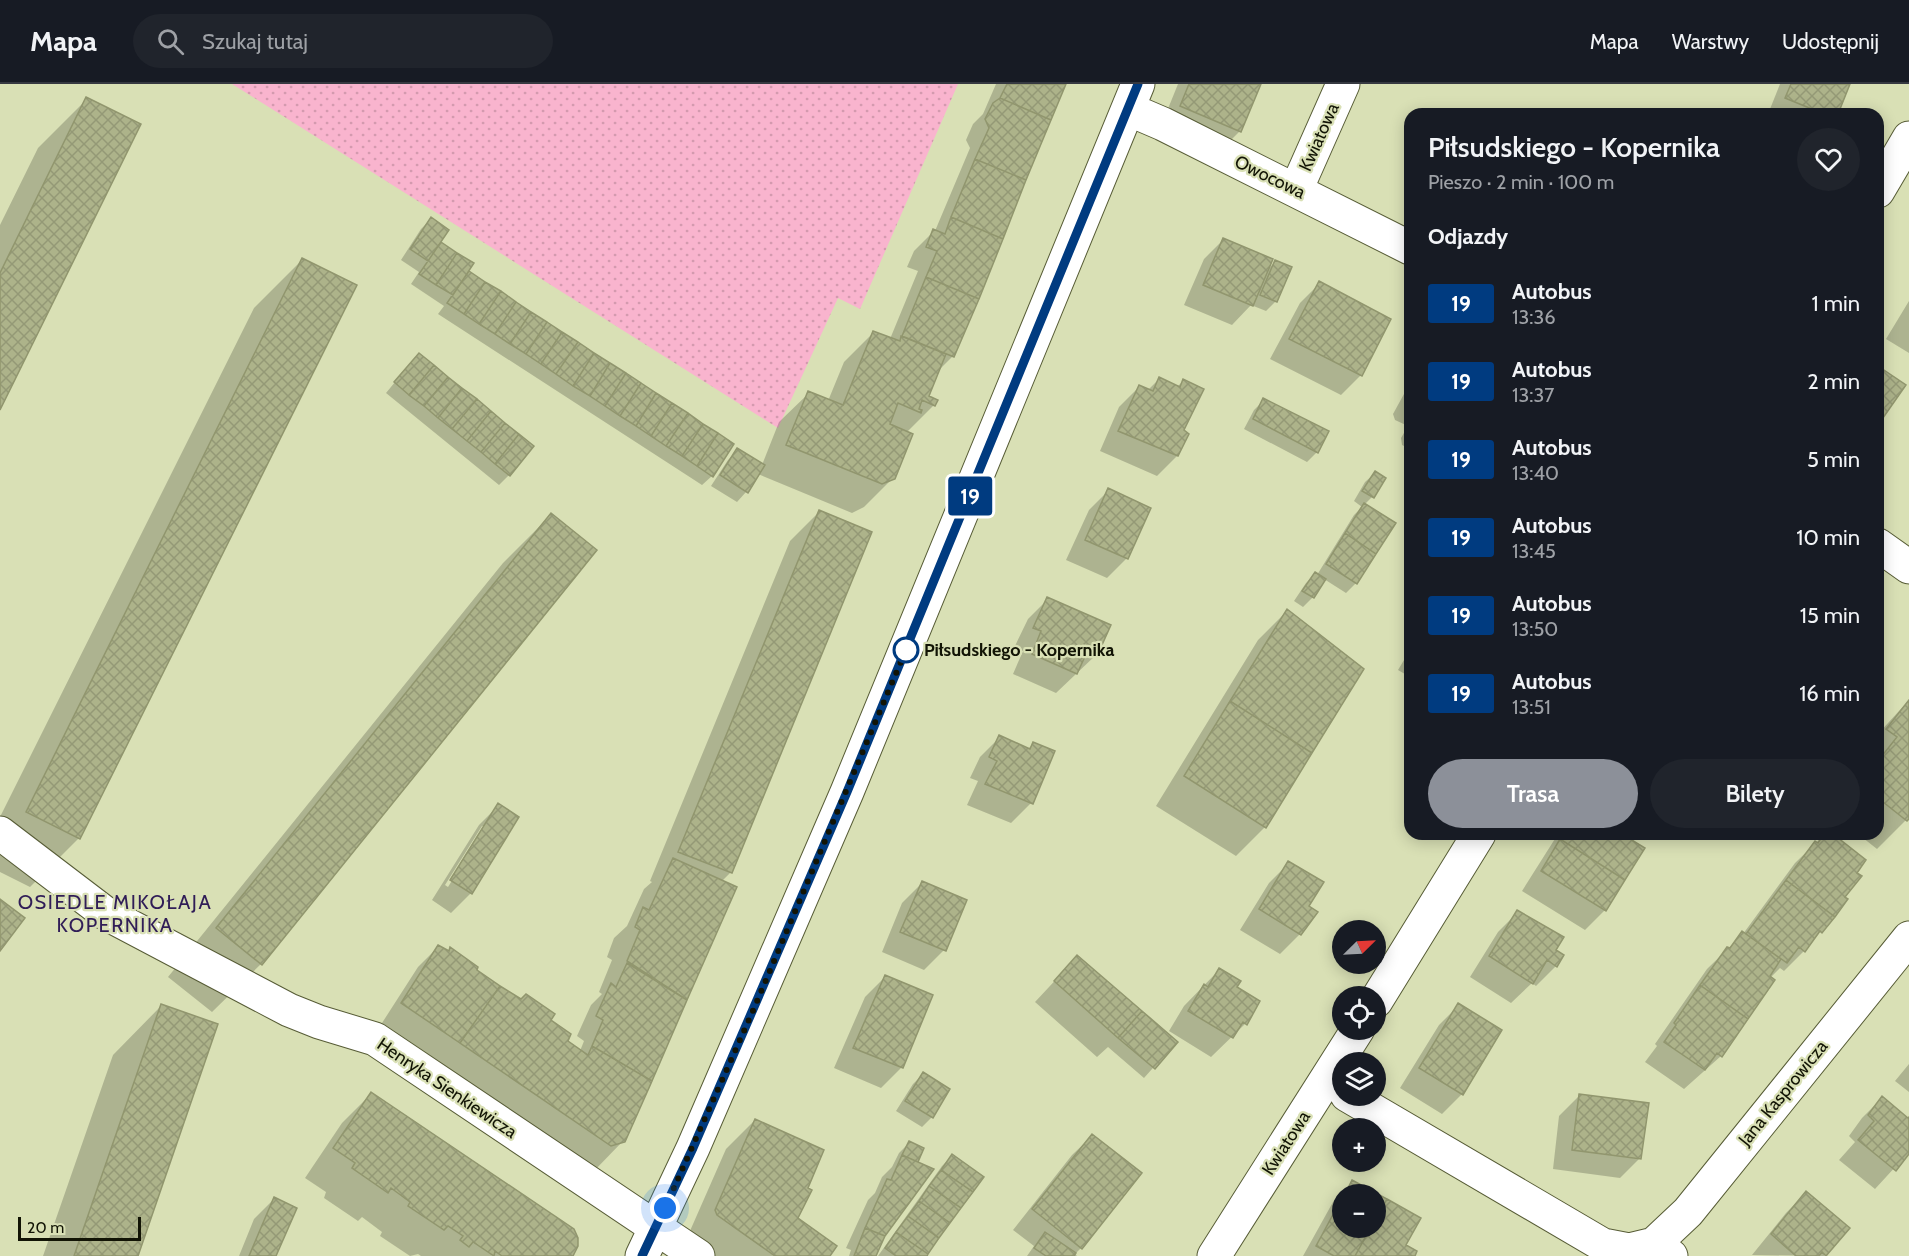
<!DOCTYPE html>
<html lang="pl">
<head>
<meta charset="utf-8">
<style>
	:root { --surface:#171b24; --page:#20242c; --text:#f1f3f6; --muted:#9ea1a6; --line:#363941; --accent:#8c9099 }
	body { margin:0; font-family:Cabin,sans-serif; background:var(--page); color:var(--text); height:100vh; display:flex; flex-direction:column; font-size:22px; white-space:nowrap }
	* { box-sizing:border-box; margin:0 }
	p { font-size:20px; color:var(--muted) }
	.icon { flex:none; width:33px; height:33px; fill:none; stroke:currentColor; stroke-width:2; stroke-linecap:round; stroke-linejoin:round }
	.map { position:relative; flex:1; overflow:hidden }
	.details { position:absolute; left:1404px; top:24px; width:480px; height:732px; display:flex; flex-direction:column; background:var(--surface); border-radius:18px; box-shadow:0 3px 15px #0003 }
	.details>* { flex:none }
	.badge { padding:0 12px; border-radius:4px; font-size:21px; line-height:39px }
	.needle { width:39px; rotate:66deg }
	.controls { position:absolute; left:1332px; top:836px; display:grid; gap:12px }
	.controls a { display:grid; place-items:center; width:54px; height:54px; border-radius:50%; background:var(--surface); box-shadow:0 3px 15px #0003; font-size:30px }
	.scale { position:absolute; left:18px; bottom:15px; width:123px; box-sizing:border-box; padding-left:6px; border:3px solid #121405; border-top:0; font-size:16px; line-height:21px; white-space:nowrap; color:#121405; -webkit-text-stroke:4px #d9e0b5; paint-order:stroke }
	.you { position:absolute; width:30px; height:30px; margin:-15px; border:4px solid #fff; border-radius:50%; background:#1a73e8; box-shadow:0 0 0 9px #1a73e833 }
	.map>.badge { position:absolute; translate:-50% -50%; box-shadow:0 0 0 3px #fff }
	h2 { padding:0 24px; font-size:22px; line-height:54px }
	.round { display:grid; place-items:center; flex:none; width:63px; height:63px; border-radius:32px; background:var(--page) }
	.head { display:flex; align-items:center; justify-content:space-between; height:102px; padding:0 24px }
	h1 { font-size:28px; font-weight:600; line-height:45px }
	.primary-button { display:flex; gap:12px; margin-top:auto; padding:12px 24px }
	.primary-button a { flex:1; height:69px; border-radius:36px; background:var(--accent); color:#fff; font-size:24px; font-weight:600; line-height:69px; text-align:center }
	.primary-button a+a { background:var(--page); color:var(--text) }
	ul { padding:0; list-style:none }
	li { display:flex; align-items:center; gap:18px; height:78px; padding:0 24px }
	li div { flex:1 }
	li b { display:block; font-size:22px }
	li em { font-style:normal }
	li .badge { min-width:66px; font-weight:700; text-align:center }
	header { display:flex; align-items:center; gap:36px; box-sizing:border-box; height:84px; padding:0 30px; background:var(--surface); border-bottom:2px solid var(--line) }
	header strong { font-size:28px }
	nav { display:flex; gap:33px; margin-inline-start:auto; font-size:21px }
	.search { width:420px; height:54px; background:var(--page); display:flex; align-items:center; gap:15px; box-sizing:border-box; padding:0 21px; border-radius:33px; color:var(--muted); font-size:22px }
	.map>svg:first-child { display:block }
</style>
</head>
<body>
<header>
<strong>Mapa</strong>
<div class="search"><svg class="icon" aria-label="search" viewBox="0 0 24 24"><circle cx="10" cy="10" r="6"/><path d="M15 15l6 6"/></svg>Szukaj tutaj</div>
<nav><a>Mapa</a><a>Warstwy</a><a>Udostępnij</a></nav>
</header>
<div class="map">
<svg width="1909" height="1172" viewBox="0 0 1909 1172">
	<defs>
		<pattern id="green-dots" width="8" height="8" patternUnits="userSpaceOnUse" patternTransform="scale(1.5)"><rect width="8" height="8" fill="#f9b4ce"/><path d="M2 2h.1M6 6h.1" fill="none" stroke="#d49aaf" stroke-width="1.8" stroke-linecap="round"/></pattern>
		<pattern id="building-cross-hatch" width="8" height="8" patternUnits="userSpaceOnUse" patternTransform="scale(1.5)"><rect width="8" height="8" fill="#adb38a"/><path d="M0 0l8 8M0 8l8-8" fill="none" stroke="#949976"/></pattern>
	</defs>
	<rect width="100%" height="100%" fill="#d9e0b5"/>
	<path fill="url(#green-dots)" d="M 232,0 L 958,0 L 860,225 L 838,214 L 778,344 Z"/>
	<path fill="#0003" fill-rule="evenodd" d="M 996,0 L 1064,0 L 953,272 L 937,288 L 927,313 L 936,316 L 934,321 L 906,349 L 893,394 L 864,423 L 852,429 L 758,390 L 746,408 L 737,418 L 711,402 L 728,376 L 738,366 L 762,381 L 779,338 L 809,309 L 828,317 L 844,278 L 873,249 L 890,255 L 918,187 L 907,183 L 914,167 L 934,147 L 935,147 L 970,64 L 966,56 L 973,40 L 983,30 Z
		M 1178,0 L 1259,0 L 1240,47 L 1220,67 L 1161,42 Z
		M 1780,0 L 1848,0 L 1836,30 L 1768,30 Z
		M 87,15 L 0,322 L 0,141 L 38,64 Z
		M 431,135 L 438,158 L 472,179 L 466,187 L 732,360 L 712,392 L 702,401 L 438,230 L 444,222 L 411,200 L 419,188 L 401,176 L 421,145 Z
		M 1224,155 L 1267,186 L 1275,178 L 1276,217 L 1266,227 L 1251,221 L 1232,241 L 1184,221 L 1204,175 Z
		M 303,175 L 355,201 L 79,754 L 30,803 L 0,788 L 0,733 L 254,224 Z
		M 1320,199 L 1389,236 L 1361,291 L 1341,311 L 1270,275 L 1300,219 Z
		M 1909,217 L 1909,269 L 1886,255 Z
		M 409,281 L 509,391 L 499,401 L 386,309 Z
		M 1159,295 L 1177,303 L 1183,297 L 1182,347 L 1177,372 L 1157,392 L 1100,367 L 1119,323 L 1139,303 L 1148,306 Z
		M 1410,299 L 1410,365 L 1402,361 L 1401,354 L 1408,342 L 1395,336 L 1393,330 Z
		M 1264,316 L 1317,368 L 1307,378 L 1244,345 L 1254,326 Z
		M 1375,389 L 1384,394 L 1372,413 L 1364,421 L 1356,499 L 1346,509 L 1324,495 L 1313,513 L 1303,523 L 1294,517 L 1306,499 L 1316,490 L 1317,491 L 1354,431 L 1362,423 L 1354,417 L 1365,398 Z
		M 1109,406 L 1127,474 L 1107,494 L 1066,476 L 1089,426 Z
		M 819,428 L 870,449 L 730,789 L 721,798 L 735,804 L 623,1057 L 594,1087 L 433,988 L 440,978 L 382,939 L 418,883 L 438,863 L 447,868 L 450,865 L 475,887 L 549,937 L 566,957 L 580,967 L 584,957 L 577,952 L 591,921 L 602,910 L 599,908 L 612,876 L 607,873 L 614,854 L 627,842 L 644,805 L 652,798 L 650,797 L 790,457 Z
		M 551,431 L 261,880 L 212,928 L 168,893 L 503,479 Z
		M 1048,515 L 1096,571 L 1056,609 L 1013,590 L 1023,567 L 1014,564 L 1028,535 Z
		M 1287,527 L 1265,743 L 1236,772 L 1156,722 L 1258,556 Z
		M 1410,566 L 1410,593 L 1398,586 Z
		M 1909,616 L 1909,733 L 1877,765 L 1858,750 L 1878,750 L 1878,650 Z
		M 1000,653 L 1028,665 L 1033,660 L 1031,719 L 1011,739 L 967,721 L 978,697 L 970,694 L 980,673 Z
		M 499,721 L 471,809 L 451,829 L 432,816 L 479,741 ZM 482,742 L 486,742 L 448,803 L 445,801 Z
		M 1558,750 L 1619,750 L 1605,826 L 1585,846 L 1522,807 Z
		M 1825,750 L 1830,750 L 1855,789 L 1843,813 L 1846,815 L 1804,867 L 1784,887 L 1780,884 L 1770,894 L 1721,972 L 1684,1005 L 1645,978 L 1657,962 L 1655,960 L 1707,885 L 1743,850 L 1795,779 Z
		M 1289,779 L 1307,822 L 1300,850 L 1280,870 L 1240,846 L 1269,799 Z
		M 922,799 L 944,866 L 924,886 L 882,868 L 902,819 Z
		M 1518,828 L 1554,866 L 1556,882 L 1536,902 L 1532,899 L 1511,919 L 1470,893 L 1498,848 Z
		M 1077,873 L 1176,958 L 1144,994 L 1108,963 L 1097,973 L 1035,918 Z
		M 1219,886 L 1235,904 L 1258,917 L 1245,940 L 1211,973 L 1169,947 L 1184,922 Z
		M 885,893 L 931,912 L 901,984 L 881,1004 L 834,984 L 865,913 Z
		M 1459,921 L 1462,1010 L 1442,1030 L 1400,1004 L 1439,941 Z
		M 161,922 L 137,1172 L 43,1172 L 113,971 Z
		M 1909,980 L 1909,1008 L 1895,997 Z
		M 923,990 L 932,1033 L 922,1043 L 896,1027 L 913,1000 Z
		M 371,1010 L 572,1172 L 421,1172 L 418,1170 L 410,1172 L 380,1152 L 382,1148 L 362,1133 L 358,1137 L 324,1114 L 326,1108 L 305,1094 L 342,1039 Z
		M 1579,1012 L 1640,1074 L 1620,1094 L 1553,1085 L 1559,1032 Z
		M 1882,1014 L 1907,1035 L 1909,1034 L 1909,1068 L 1875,1105 L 1839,1076 L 1855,1058 L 1849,1052 L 1862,1034 Z
		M 755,1036 L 796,1134 L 828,1172 L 705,1172 L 686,1156 L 726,1065 Z
		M 1092,1052 L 1081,1164 L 1075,1170 L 1077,1172 L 1027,1172 L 1034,1162 L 1013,1146 L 1072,1071 Z
		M 909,1059 L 917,1077 L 874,1172 L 849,1172 L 851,1166 L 846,1164 L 868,1116 L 875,1109 L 882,1093 L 892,1083 L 899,1069 Z
		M 952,1072 L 925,1172 L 878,1172 L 942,1082 Z
		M 1353,1098 L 1374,1110 L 1342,1110 L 1342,1143 L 1376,1143 L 1376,1111 L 1419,1135 L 1404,1162 L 1413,1172 L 1303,1172 L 1333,1118 Z
		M 1806,1109 L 1848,1145 L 1824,1172 L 1752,1171 L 1786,1129 Z
		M 274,1115 L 275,1172 L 239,1172 L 254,1135 Z"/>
	<path fill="url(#building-cross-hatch)" stroke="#91966e" stroke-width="1.5" d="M 1007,0 L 1066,0 L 1051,36 L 1000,14 Z
		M 1189,0 L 1261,0 L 1241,48 L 1180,22 Z
		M 1791,0 L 1850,0 L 1838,30 L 1824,30 L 1785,14 Z
		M 86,13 L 141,40 L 0,326 L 0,189 Z
		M 1000,14 L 1051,36 L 1026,96 L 975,75 L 989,44 L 985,35 L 993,19 Z
		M 975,75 L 1026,96 L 1003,155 L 951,133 Z
		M 431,133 L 449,146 L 428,177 L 410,165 Z
		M 951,133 L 1003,155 L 979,215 L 926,193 L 937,167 L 926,163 L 933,145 L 945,150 Z
		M 1223,154 L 1273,175 L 1253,222 L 1203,201 Z
		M 441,158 L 457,169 L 436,201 L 419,190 Z
		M 457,169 L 474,179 L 453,211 L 436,201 Z
		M 302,174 L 357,201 L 80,755 L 26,728 Z
		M 1275,176 L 1292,183 L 1277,218 L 1260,211 Z
		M 469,187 L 485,198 L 464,230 L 447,219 Z
		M 926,193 L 979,215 L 954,273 L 902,252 Z
		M 1319,197 L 1391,235 L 1362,292 L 1289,255 Z
		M 485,198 L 501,207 L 479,240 L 464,230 Z
		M 501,207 L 516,218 L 495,250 L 479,240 Z
		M 516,218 L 531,228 L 510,260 L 495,250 Z
		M 531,228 L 547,238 L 526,270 L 510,260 Z
		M 547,238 L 562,248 L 541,280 L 526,270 Z
		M 873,247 L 900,257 L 901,252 L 946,270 L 929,312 L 938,316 L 935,322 L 922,316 L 919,325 L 922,326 L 921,329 L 898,319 L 890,340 L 913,350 L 895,395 L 882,400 L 786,361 L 808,307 L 843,321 Z
		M 562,248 L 578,258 L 556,290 L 541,280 Z
		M 578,258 L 594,269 L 573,302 L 556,290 Z
		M 419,269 L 434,281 L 409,311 L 394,298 Z
		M 594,269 L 610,279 L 590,312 L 573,302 Z
		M 610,279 L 626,289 L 605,322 L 590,312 Z
		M 434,281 L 448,293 L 424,322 L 409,311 Z
		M 1878,282 L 1906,301 L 1878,341 Z
		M 626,289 L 641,299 L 620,332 L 605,322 Z
		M 448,293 L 462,304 L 438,334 L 424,322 Z
		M 1159,293 L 1180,303 L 1183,295 L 1204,305 L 1184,346 L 1189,350 L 1178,372 L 1118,347 L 1139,301 L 1153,307 Z
		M 641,299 L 656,309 L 636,342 L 620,332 Z
		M 462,304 L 477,315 L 452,345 L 438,334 Z
		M 656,309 L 672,319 L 651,352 L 636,342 Z
		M 1263,314 L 1329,347 L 1318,369 L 1253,335 Z
		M 477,315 L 491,327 L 467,357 L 452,345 Z
		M 672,319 L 688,329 L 666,362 L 651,352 Z
		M 491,327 L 505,339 L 481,368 L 467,357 Z
		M 688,329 L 703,340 L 682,372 L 666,362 Z
		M 505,339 L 519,350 L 495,380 L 481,368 Z
		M 703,340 L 718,349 L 697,382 L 682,372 Z
		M 718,349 L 734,360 L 713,393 L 697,382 Z
		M 519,350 L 534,362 L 510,392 L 495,380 Z
		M 737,364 L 765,381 L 748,409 L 720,391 Z
		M 1375,387 L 1386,394 L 1374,414 L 1362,407 Z
		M 1108,404 L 1151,424 L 1128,475 L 1085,456 Z
		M 1364,419 L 1396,439 L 1376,470 L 1345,449 Z
		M 819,426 L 872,448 L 732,789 L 678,768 Z
		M 551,429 L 597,466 L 262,881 L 216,844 Z
		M 1345,449 L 1376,470 L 1357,500 L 1326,480 Z
		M 1315,488 L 1326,495 L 1314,514 L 1302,507 Z
		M 1047,513 L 1111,541 L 1097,572 L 1087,568 L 1077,590 L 1032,570 L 1041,547 L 1033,544 Z
		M 1287,525 L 1364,585 L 1312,669 L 1230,617 Z
		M 1909,616 L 1909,735 L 1907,737 L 1878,714 L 1878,677 L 1897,653 L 1886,645 Z
		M 1230,617 L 1312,669 L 1266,744 L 1184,692 Z
		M 999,651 L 1030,665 L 1033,658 L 1055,667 L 1033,720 L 985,700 L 997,677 L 989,673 Z
		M 498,719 L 519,733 L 472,810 L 450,796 Z
		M 1564,750 L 1622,750 L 1645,764 L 1625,796 L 1560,755 Z
		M 1824,750 L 1833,750 L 1866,776 L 1857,789 L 1862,792 L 1845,813 L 1848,815 L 1835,833 L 1786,796 L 1815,757 L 1818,759 Z
		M 1560,755 L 1625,796 L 1606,827 L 1541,787 Z
		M 673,774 L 737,803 L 687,916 L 627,877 L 640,846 L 635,843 L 643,823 L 649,826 Z
		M 1288,777 L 1324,798 L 1309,822 L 1318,828 L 1301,851 L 1259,825 Z
		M 1786,796 L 1835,833 L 1822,849 L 1820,847 L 1805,868 L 1799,863 L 1787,879 L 1746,850 Z
		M 922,797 L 967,816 L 946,867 L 900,848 Z
		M 0,815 L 25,834 L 0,867 Z
		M 1517,826 L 1564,853 L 1556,866 L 1564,871 L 1557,883 L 1547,876 L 1533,900 L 1489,872 Z
		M 1742,847 L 1781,875 L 1770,892 L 1775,896 L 1748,935 L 1700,901 L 1727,863 L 1730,864 Z
		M 438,861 L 449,867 L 450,863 L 478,883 L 477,886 L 500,902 L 460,959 L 401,919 Z
		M 1077,871 L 1142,927 L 1118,954 L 1054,897 Z
		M 627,879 L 687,916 L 652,997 L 592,962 L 603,936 L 596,932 L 611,899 L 616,903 Z
		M 1219,884 L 1241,897 L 1237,903 L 1260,917 L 1247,941 L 1243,938 L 1233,954 L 1188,927 L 1204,900 L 1208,903 Z
		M 885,891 L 933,911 L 903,984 L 853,964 Z
		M 1700,901 L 1748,935 L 1722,973 L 1717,969 L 1705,986 L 1664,958 L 1676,941 L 1674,939 Z
		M 500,902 L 521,915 L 526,910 L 555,930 L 551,936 L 571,950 L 568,957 L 588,971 L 592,962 L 652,997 L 625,1058 L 611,1062 L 460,959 Z
		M 1458,919 L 1502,946 L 1463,1011 L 1419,984 Z
		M 161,920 L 218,940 L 138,1172 L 74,1172 Z
		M 1142,927 L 1178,958 L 1155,985 L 1118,954 Z
		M 923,988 L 950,1005 L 933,1034 L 905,1017 Z
		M 371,1008 L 574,1145 L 578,1154 L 578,1162 L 573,1172 L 502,1172 L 495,1167 L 494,1172 L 473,1158 L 469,1163 L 460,1156 L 463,1152 L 448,1142 L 444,1146 L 408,1122 L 410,1118 L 391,1104 L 388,1109 L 352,1084 L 355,1079 L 333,1064 Z
		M 1579,1010 L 1649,1019 L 1641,1075 L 1572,1066 Z
		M 1882,1012 L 1908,1034 L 1909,1033 L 1909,1070 L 1896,1087 L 1858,1056 L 1874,1037 L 1868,1031 Z
		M 755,1035 L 824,1066 L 808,1104 L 812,1106 L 798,1134 L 837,1162 L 830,1172 L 775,1172 L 717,1131 L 715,1126 Z
		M 1092,1050 L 1142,1089 L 1082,1165 L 1032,1125 Z
		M 909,1057 L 924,1064 L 918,1078 L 902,1071 Z
		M 952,1070 L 984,1093 L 973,1108 L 941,1086 Z
		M 902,1071 L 934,1085 L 885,1152 L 865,1144 L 887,1095 L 891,1096 Z
		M 941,1086 L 973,1108 L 961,1124 L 929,1102 Z
		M 1352,1096 L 1387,1115 L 1376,1135 L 1376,1110 L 1345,1110 Z
		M 929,1102 L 961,1124 L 950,1139 L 919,1117 Z
		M 1806,1107 L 1850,1144 L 1826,1172 L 1822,1168 L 1819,1172 L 1796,1172 L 1771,1150 Z
		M 274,1113 L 297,1124 L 276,1172 L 249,1172 Z
		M 1342,1114 L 1342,1143 L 1371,1143 L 1355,1172 L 1334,1172 L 1316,1162 Z
		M 1387,1115 L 1421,1134 L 1406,1161 L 1417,1167 L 1415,1172 L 1355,1172 L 1371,1143 L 1376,1143 L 1376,1135 Z
		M 919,1117 L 950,1139 L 939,1154 L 908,1132 Z
		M 908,1132 L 939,1154 L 928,1170 L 896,1148 Z
		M 865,1144 L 885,1152 L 876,1172 L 854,1172 Z
		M 896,1148 L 928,1170 L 927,1172 L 896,1172 L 885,1164 Z
		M 1045,1148 L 1076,1169 L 1074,1172 L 1046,1172 L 1034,1164 Z"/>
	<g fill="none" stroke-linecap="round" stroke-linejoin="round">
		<g stroke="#575c36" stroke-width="35">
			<path id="minor" d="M 1128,25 L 1163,40 L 1410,164
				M 1296,106 L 1343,0
				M 1878,107 L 1909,54
				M 1878,461 L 1909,483
				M 0,749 L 105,829 L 289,926 L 319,938 L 375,955 L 698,1172
				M 1376,917 L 1479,750
				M 1347,1011 L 1603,1161 L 1629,1166 L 1654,1160 L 1671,1172
				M 1654,1160 L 1688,1128 L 1909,854
				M 642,1172 L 693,1064 L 847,708 L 1138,0
				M 1214,1172 L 1358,945"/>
		</g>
		<use href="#minor" stroke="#fff" stroke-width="33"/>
	</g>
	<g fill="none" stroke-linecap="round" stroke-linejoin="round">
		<g stroke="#fff" stroke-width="14">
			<path id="line" d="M 642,1172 L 693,1064 L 847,708 L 1138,0"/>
		</g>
		<use href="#line" stroke="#003b80" stroke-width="9"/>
		<path stroke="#121405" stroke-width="6" stroke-dasharray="0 10.8" d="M 665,1124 L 752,929 L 908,561 L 906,566"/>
	</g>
	<circle fill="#fff" stroke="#003b80" stroke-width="3" cx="906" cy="566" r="12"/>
	<g text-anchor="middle" stroke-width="4.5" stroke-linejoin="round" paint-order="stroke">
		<g font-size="18" fill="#121405" stroke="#d9e0b5">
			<text transform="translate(1319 53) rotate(-66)" y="6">Kwiatowa</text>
			<text transform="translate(1270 93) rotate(26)" y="6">Owocowa</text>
			<text transform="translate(447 1004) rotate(34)" y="6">Henryka Sienkiewicza</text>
			<text transform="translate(1783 1009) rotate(-51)" y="6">Jana Kasprowicza</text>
			<text transform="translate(1286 1059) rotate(-57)" y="6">Kwiatowa</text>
		</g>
		<g font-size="18" font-weight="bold" fill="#121405" stroke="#d9e0b5" text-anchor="start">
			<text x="924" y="572">Piłsudskiego - Kopernika</text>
		</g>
		<g font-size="20" letter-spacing="1.5" fill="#301d57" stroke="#d9e0b5">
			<text x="115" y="825">OSIEDLE MIKOŁAJA<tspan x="115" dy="23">KOPERNIKA</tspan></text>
		</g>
	</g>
</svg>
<div class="controls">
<a><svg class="needle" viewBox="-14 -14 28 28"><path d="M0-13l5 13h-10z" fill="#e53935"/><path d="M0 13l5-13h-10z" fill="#9ea1a6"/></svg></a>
<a><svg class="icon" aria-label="locate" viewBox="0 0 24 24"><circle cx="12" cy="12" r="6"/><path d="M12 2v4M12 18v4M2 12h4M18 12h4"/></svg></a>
<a><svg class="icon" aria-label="layers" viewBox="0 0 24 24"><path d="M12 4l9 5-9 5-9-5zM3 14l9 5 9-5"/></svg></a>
<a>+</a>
<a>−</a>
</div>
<div class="scale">20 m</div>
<div class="you" style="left:665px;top:1124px"></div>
<b class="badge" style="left:970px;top:412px;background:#003b80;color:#fff">19</b>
<section class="details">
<div class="head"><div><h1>Piłsudskiego - Kopernika</h1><p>Pieszo · 2 min · 100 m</p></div><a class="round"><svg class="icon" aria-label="heart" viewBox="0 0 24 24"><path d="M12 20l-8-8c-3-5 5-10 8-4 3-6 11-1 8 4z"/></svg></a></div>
<h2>Odjazdy</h2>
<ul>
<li><span class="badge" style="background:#003b80;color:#fff">19</span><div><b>Autobus</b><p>13:36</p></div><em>1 min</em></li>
<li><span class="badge" style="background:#003b80;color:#fff">19</span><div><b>Autobus</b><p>13:37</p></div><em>2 min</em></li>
<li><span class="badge" style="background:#003b80;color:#fff">19</span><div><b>Autobus</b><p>13:40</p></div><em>5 min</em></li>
<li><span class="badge" style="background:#003b80;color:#fff">19</span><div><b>Autobus</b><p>13:45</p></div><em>10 min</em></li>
<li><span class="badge" style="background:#003b80;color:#fff">19</span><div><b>Autobus</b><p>13:50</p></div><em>15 min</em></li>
<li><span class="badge" style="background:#003b80;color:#fff">19</span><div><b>Autobus</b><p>13:51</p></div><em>16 min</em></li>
</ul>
<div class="primary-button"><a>Trasa</a><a>Bilety</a></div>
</section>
</div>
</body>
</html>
